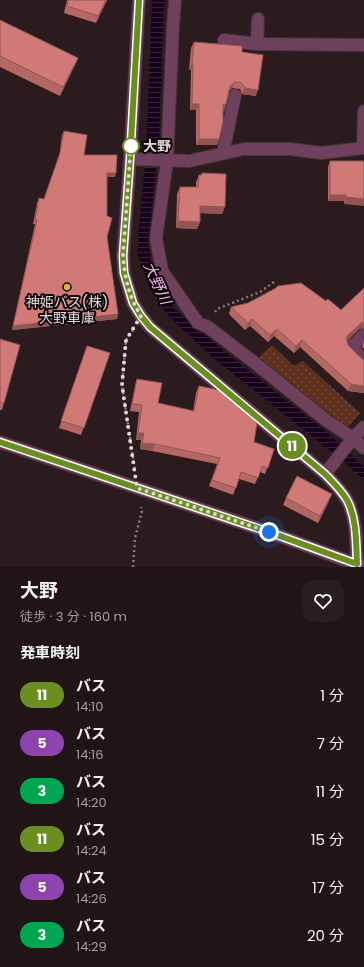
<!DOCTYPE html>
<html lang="ja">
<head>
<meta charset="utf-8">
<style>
	:root { --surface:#201416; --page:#281d1f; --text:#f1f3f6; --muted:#a29ea1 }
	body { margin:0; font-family:Poppins,"Noto Sans JP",sans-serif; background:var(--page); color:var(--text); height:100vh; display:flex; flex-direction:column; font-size:15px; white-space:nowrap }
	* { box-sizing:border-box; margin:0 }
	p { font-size:13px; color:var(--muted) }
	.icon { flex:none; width:22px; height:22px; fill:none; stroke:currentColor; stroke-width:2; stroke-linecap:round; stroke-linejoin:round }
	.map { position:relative; height:567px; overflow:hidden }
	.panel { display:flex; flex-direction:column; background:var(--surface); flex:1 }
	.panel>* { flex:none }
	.badge { padding:0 8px; border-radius:13px; font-size:14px; line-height:26px }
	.you { position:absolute; width:20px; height:20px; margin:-10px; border:3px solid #fff; border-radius:50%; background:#1a73e8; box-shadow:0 0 0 6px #1a73e833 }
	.map>.badge { position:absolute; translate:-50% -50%; box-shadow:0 0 0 2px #fff }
	h2 { padding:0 20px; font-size:15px; line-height:36px }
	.round { display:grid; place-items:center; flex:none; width:42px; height:42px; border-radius:12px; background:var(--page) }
	.head { display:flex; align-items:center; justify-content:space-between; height:68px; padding:0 20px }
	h1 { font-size:19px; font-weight:700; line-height:30px }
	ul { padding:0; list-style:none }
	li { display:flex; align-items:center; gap:12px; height:48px; padding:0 20px }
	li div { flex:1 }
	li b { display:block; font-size:15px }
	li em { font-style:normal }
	li .badge { min-width:44px; font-weight:700; text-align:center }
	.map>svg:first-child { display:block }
</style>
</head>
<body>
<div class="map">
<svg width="364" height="567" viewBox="0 0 364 567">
	<defs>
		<pattern id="green-dots" width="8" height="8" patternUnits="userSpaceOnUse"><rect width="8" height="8" fill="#5f2f1e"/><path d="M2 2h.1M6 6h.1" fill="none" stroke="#764c3e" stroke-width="1.8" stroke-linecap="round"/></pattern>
		<pattern id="water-rules" width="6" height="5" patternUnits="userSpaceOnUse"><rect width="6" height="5" fill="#18011a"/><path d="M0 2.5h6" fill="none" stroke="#39253b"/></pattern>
	</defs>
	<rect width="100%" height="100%" fill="#2b1a1e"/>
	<path fill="url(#green-dots)" d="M 272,345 L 294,366 L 303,361 L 360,413 L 347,428 L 259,357 Z"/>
	<path fill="url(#water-rules)" d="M 152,0 L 164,0 L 159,140 L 148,242 L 151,264 L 159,283 L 175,310 L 226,353 L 329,434 L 364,467 L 364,480 L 343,461 L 211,356 L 166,313 L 148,284 L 138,255 L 139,225 L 146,157 Z"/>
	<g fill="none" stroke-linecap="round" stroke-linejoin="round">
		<g stroke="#453438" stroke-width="14">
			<path id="minor" d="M 139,0 L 130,159 L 123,256 L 124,273 L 133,303 L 141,316 L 150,327 L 325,474 C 333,482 341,490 347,500 C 357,519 356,543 357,564
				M 175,0 L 173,25 L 167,161 L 156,238 L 162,271 L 198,323 L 208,327 L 255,363 L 327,421 L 353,438 L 364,448
				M 224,40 L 257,44 L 364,45
				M 257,44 L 258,19
				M 363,148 L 364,111
				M 223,153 L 235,95
				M 130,159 L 189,161 L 244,149 L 290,149 L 321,153 L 364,148
				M 364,335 L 351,347 L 364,360
				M 325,474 L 353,438 L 364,427"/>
		</g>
		<g stroke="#453438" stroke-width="14">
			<path id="tertiary" d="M 0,442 L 269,532 L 364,567"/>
		</g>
		<path stroke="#897b7e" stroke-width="2.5" stroke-dasharray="2 3" stroke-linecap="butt" d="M 215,312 L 217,309 L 260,292 L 274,282
			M 133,330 L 126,340 L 122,385 L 135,470
			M 133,567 L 135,538 L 142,511 L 141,507"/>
		<use href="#minor" stroke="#6f405c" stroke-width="12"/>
		<use href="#tertiary" stroke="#6f405c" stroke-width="12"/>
	</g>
	<path fill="#b36866" d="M 67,0 L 107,0 L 96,23 L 64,13 Z
		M 0,20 L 78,58 L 74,67 L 60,96 L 0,67 Z
		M 194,42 L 242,52 L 256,96 L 242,94 L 240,89 L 232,88 L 229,91 L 224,111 L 223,111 L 219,139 L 217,145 L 196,145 L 196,110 L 190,110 L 191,70 L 189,70 L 191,48 Z
		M 64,131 L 84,155 L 115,177 L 107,177 L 107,237 L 118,314 L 117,319 L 12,330 L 35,224 L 33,224 L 37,203 L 39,198 L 44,199 L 59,158 L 62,135 Z
		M 330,161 L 364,161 L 344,204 L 344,201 L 328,201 L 328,167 Z
		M 202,173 L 222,214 L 200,213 L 200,222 L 197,229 L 176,228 L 177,194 L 180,187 L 196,187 L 196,182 L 199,175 L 201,175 Z
		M 364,288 L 364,328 L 359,329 L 347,341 L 348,345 L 361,358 L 364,360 L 364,393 L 348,391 L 300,347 L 294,353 L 274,336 L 268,342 L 250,326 L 245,330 L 229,314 L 231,307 L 326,301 L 341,310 Z
		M 0,339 L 4,403 L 2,410 L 0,410 Z
		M 364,341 L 364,349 L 362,347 Z
		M 87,346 L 110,353 L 81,435 L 59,428 Z
		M 137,379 L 158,403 L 193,411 L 196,393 L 199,386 L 254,442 L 274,449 L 265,474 L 260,472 L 255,484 L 239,479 L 233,495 L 209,486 L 217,464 L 152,451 L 140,449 L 141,440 L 136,440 L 139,412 L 130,411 L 135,386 Z
		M 286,498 L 329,501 L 318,523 L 283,505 Z"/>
	<path fill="#925553" d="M 106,0 L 107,0 L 96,23 L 98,16 Z
		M 78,58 L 74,67 L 60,96 L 63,87 Z
		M 192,63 L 193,64 L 191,70 L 189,70 Z
		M 235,82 L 232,88 L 228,92 L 230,86 Z
		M 245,88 L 258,90 L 256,96 L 242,94 Z
		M 192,104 L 199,104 L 196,110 L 190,110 Z
		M 223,104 L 226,104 L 224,111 L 220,111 Z
		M 199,139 L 219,139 L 217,145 L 196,145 Z
		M 107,173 L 116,173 L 115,177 L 105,177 Z
		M 330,195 L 346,195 L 344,201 L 328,201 Z
		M 346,197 L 364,199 L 364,206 L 344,204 Z
		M 200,206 L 225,207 L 222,214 L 198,213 Z
		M 178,221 L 200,222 L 197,229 L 176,228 Z
		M 118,314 L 117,319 L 12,330 L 13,326 Z
		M 252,319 L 250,326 L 245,330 L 248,323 Z
		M 364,322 L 364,328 L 359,329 L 346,341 L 346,338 L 348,335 L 361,323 Z
		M 277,329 L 274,336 L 268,342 L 270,335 Z
		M 302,340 L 300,347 L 294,353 L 296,346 Z
		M 351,384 L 364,386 L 364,393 L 348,391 Z
		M 138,433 L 144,433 L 141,440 L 136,440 Z
		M 142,443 L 155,444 L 152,451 L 140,449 Z
		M 332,494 L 329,501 L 318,523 L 320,516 Z"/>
	<path fill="#d07977" stroke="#925553" d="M 68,0 L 106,0 L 98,16 L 67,6 Z
		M 0,20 L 78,58 L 63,87 L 0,56 Z
		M 194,42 L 242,46 L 242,52 L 263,55 L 258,90 L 245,88 L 242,83 L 235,82 L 230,86 L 226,104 L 223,104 L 223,122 L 219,139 L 199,139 L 199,104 L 192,104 L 193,64 L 192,63 Z
		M 64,131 L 87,135 L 84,155 L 117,155 L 116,173 L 107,173 L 107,216 L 112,218 L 107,237 L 118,314 L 13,326 L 37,220 L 35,220 L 39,198 L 44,199 L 60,153 Z
		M 330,161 L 364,161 L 364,199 L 346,197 L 346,195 L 330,195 Z
		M 202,173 L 226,174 L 225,207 L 200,206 L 200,222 L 178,221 L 180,187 L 198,187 L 199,175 L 202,175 Z
		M 301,283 L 326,301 L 328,299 L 341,310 L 364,288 L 364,322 L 361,323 L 348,335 L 346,338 L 348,345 L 361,358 L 364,360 L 364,386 L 351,384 L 302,340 L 296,346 L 277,329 L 270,335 L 252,319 L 248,323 L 231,307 L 248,303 L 276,288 L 278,286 Z
		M 0,339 L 20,345 L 4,403 L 0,402 Z
		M 87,346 L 110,353 L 84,428 L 61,421 Z
		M 137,379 L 162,383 L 158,403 L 194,411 L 199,386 L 224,391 L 257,423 L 254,442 L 274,449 L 268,468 L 262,466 L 258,478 L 241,472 L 236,488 L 212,480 L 220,458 L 155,444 L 142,443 L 144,433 L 138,433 L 142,405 L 132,404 Z
		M 297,476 L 332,494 L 320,516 L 286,498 Z"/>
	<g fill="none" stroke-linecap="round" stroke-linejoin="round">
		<g stroke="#fff" stroke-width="9">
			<path id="line" d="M 0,442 L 269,532 L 357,564 C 356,543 357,519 347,500 C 341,490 333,482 325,474 L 150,327 L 141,316 L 133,303 L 124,273 L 123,256 L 130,159 L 139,0"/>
		</g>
		<use href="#line" stroke="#6b8e23" stroke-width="6"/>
		<path stroke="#e2d6d8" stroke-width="4" stroke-dasharray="0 7.2" d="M 131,146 L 131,143 L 123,256 C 125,279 129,297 141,316 L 126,340 L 122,385 L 137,488 L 269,532"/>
	</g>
	<circle fill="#fff" stroke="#6b8e23" stroke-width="2" cx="131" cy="146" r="8"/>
	<circle fill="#d4b635" stroke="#0e0709" stroke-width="1.5" cx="67" cy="287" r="4"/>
	<g text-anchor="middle" stroke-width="4" stroke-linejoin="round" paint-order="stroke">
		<g font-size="14" font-weight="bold" fill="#e2d6d8" stroke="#0e0709" text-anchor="start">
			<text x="143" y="151">大野</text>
		</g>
		<g font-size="14" fill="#e2d6d8" stroke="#0e0709">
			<text x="67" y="307">神姫バス(株)<tspan x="67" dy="16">大野車庫</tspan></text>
		</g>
		<g font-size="15" font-style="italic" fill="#f5b6f7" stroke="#0e0709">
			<text transform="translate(157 283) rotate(65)" y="5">大野川</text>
		</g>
	</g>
</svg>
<div class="you" style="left:269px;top:532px"></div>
<b class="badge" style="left:292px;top:446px;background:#6b8e23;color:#fff">11</b>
</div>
<section class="panel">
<div class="head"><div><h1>大野</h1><p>徒歩 · 3 分 · 160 m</p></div><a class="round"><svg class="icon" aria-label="heart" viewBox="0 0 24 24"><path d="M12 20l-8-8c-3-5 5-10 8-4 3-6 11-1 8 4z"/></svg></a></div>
<h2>発車時刻</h2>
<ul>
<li><span class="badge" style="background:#6b8e23;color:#fff">11</span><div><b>バス</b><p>14:10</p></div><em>1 分</em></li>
<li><span class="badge" style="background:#8e44ad;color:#fff">5</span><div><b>バス</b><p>14:16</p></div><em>7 分</em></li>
<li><span class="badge" style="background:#00a651;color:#fff">3</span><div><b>バス</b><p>14:20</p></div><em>11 分</em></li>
<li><span class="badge" style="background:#6b8e23;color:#fff">11</span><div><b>バス</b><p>14:24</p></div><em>15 分</em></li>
<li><span class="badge" style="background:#8e44ad;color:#fff">5</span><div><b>バス</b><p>14:26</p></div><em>17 分</em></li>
<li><span class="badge" style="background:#00a651;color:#fff">3</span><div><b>バス</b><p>14:29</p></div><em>20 分</em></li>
</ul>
</section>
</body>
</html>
